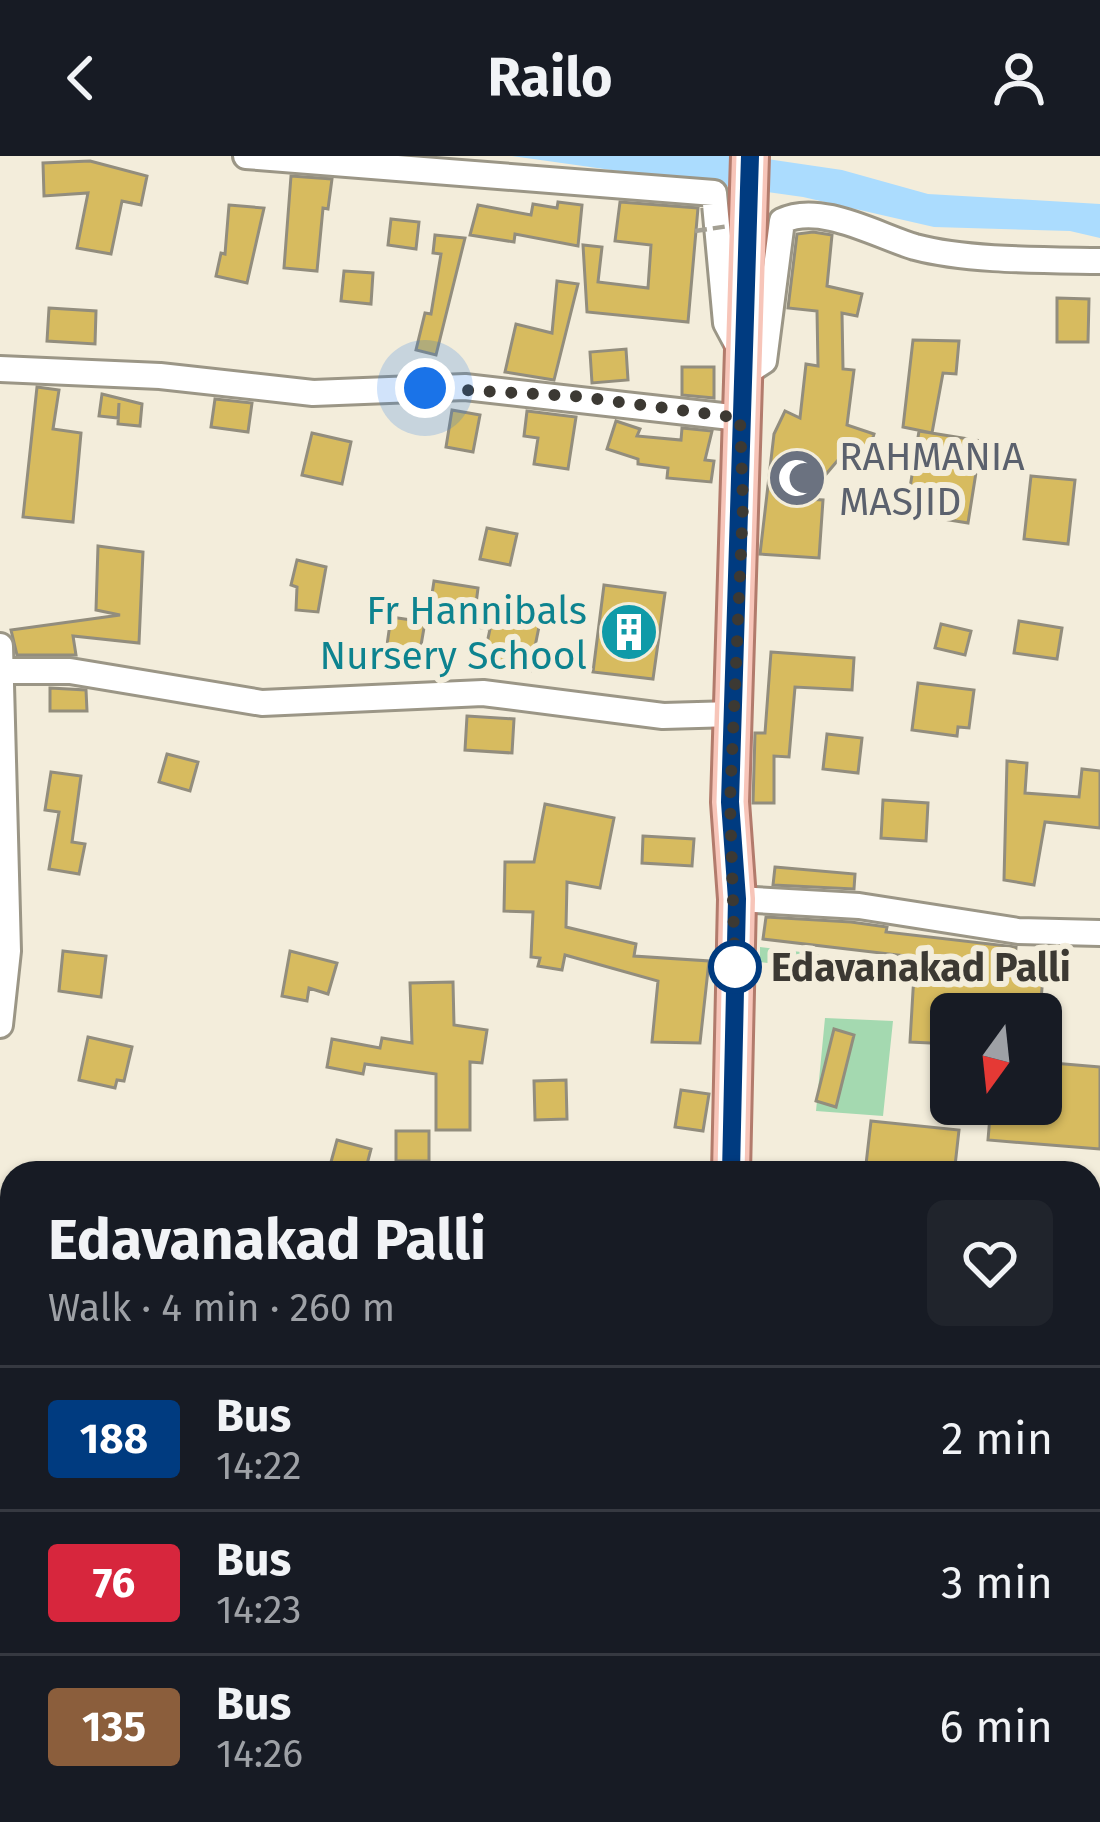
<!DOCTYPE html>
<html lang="en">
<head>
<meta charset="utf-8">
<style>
	:root { --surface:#171b24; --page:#20242c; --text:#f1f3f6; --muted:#9ea1a6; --line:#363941 }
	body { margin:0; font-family:"Fira Sans",sans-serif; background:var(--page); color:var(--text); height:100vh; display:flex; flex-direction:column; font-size:45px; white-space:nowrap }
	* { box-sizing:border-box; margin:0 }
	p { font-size:39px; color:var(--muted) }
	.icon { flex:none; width:66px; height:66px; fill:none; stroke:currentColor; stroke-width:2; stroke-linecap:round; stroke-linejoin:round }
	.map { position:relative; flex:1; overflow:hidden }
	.panel { position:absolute; left:0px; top:1005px; width:1101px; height:663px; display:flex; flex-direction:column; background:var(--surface); border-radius:36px 36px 0 0; box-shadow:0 3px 9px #0004 }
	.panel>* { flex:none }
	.badge { padding:0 24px; border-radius:9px; font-size:42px; line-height:78px }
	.needle { width:78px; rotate:195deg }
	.fabs { position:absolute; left:930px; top:837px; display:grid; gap:24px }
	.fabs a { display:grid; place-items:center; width:132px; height:132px; border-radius:18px; background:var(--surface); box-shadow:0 3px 9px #0004; font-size:60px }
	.you { position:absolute; width:60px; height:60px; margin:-30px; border:9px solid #fff; border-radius:50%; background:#1a73e8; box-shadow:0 0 0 18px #1a73e833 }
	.map>.badge { position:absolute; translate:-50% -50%; box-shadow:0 0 0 6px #fff }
	.round { display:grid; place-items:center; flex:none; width:126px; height:126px; border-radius:18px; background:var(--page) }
	.head { display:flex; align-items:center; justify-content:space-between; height:204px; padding:0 48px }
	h1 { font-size:57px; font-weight:700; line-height:90px }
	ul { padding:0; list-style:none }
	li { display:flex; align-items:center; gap:36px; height:144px; padding:0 48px; border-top:3px solid var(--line) }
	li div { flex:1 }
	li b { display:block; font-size:45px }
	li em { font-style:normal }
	li .badge { min-width:132px; font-weight:700; text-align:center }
	header { display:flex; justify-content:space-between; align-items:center; height:156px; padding:0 48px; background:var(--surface); font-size:54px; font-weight:700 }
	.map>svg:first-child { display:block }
</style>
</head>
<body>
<header><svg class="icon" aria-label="back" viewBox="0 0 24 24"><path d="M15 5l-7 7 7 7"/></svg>Railo<svg class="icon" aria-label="person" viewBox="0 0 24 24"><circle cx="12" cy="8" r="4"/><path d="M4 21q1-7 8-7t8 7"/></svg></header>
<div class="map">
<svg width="1100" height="1666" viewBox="0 0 1100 1666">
	<rect width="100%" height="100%" fill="#f3eddb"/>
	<path fill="#a4d9b0" d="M 760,791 L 875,805 L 873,821 L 760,806 Z
		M 825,862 L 893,865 L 883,960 L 816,955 Z"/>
	<path fill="#abdcfe" d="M 512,0 L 747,0 L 842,14 L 928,38 L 1100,48 L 1100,82 L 1070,75 L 934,71 L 803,41 Z"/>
	<path fill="#d7bb5f" stroke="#928d7d" stroke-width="3" d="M 90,5 L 147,20 L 141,49 L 122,45 L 111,98 L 77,92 L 88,37 L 44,40 L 43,7 Z
		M 291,20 L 332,23 L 328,53 L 323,52 L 317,115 L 284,112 Z
		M 558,46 L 582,49 L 578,90 L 515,78 L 514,86 L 470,79 L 478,49 L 531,59 L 533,48 L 557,52 Z
		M 620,46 L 698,52 L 688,166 L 587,156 L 583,89 L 602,91 L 598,126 L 648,132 L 651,89 L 615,85 Z
		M 229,49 L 264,52 L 247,127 L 216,120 L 221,97 L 225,98 Z
		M 391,63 L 419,66 L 416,93 L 388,89 Z
		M 813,76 L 832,79 L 827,130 L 862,138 L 857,160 L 842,157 L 843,213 L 854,214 L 847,269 L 874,278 L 866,304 L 844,297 L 805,343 L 823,344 L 819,402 L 760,398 L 774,278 L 785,255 L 800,262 L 806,208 L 818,210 L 817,155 L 788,152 L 797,78 Z
		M 435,79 L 465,82 L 436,199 L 416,194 L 425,157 L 431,158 L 441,98 L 433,97 Z
		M 344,115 L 373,117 L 371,148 L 341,145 Z
		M 557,125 L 578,128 L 554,224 L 505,216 L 516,168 L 552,177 Z
		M 1057,142 L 1089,143 L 1088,186 L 1057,186 Z
		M 49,152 L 96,155 L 95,188 L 47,185 Z
		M 913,184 L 959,185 L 956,218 L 943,217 L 932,277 L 903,271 Z
		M 626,193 L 628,224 L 592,227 L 590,196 Z
		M 682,211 L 714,211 L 714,242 L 682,239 Z
		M 37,231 L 59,234 L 53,273 L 81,277 L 73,366 L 23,361 Z
		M 102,238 L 142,248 L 140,270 L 118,268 L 119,247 L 118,262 L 99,260 Z
		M 215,243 L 252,247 L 248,276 L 211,271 Z
		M 452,254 L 480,259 L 473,296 L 446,291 Z
		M 527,255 L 576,261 L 568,313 L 534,308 L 538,282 L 524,280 Z
		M 616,265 L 640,273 L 637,280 L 681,284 L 682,272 L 712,275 L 705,304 L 714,305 L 711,326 L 667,322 L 668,312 L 638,308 L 638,303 L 607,293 Z
		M 919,275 L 981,285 L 968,367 L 906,357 Z
		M 312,277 L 351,286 L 342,328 L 302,319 Z
		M 1031,320 L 1075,324 L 1068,388 L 1024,383 Z
		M 487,372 L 517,378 L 510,409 L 480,403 Z
		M 98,390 L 143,396 L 139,487 L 73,480 L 76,499 L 17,499 L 11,474 L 120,459 L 96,454 Z
		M 297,404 L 326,411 L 318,456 L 296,454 L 297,431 L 291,429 Z
		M 434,425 L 478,432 L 476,448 L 541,461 L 530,515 L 483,506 L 490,473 L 428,464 Z
		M 604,429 L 665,437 L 653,523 L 593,516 Z
		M 391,461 L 425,466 L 419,501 L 386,496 Z
		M 1019,465 L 1062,472 L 1057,503 L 1014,497 Z
		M 941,468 L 971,475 L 965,499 L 935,492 Z
		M 771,496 L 854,502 L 852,534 L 795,531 L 789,601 L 774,600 L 774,647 L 753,647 L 755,577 L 765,577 Z
		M 918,527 L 974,534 L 969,572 L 958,571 L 957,580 L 912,574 Z
		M 50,532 L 86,534 L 87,555 L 50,555 Z
		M 467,560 L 514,563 L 512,597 L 465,594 Z
		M 827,578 L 862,582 L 858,617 L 823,613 Z
		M 167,598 L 198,606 L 190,635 L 159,626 Z
		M 1007,605 L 1027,607 L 1025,637 L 1079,641 L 1082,613 L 1100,615 L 1100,672 L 1045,666 L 1034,729 L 1004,724 Z
		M 51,616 L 81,620 L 72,686 L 85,688 L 79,718 L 49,713 L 59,656 L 45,654 Z
		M 883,644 L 928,647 L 926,685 L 881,682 Z
		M 545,648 L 614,662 L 600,732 L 567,726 L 566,771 L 636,788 L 634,800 L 709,805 L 700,887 L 652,886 L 658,825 L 565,799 L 562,814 L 538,810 L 540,802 L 531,801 L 533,756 L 504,755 L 505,706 L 534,706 Z
		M 643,680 L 694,683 L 692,710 L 642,707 Z
		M 775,711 L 855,718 L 854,733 L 773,729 Z
		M 766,761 L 851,766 L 887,771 L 886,776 L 1016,791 L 1014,817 L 1043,819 L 1040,858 L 951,858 L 951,888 L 910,886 L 915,801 L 763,783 Z
		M 63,795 L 106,800 L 101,841 L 59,835 Z
		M 290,795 L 337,807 L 328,838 L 309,832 L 307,845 L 282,840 Z
		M 453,826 L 454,869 L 487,874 L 482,907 L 470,906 L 470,974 L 436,974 L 436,918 L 365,908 L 363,918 L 327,911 L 332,883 L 380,892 L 382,882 L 412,887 L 410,827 Z
		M 834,873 L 854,879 L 836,951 L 816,945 Z
		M 88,881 L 132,891 L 124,925 L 117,924 L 115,932 L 79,924 Z
		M 1041,906 L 1100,911 L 1100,993 L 988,984 L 991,948 L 1041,948 Z
		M 566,924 L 567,963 L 535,964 L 534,925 Z
		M 681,934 L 709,938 L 703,975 L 675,971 Z
		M 871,965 L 959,974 L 955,1010 L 917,1007 L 916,1017 L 865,1017 Z
		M 396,975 L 429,975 L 429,1005 L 396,1005 Z
		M 337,984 L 371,993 L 365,1016 L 331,1006 Z"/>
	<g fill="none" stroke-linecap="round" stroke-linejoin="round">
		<g stroke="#9b9686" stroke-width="30">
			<path id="street" d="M 246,0 L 714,37 L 726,167 L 742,197
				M 0,213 L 160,220 L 313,237 L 465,231 L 740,262
				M 744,218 L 764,205 L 782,65 C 820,46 878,80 915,91 C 967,105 1045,104 1100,105
				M 0,490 L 8,795 L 0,869
				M 0,515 L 70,515 L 262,547 L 483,537 L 663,560 L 733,558
				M 737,743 L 859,750 L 1018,775 L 1100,777
				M 0,1138 L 12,1143
				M 1089,1411 L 1100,1412
				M 1089,1577 L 1100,1578
				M 22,1666 L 22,1656"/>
		</g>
		<g stroke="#b27b6c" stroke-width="42">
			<path id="primary" d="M 731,1017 L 737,743 L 730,646 L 750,0
				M 695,1666 L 695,1656"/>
		</g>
		<use href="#street" stroke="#fff" stroke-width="24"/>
		<use href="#primary" stroke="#f7c5b9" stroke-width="36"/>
		<path stroke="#a4a093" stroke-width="4.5" stroke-dasharray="12 6" stroke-linecap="butt" d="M 695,75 L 729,70"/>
	</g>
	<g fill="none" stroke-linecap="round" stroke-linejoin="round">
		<g stroke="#fff" stroke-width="27">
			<path id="line" d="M 731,1017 L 737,743 L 730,646 L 750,0"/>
		</g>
		<use href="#line" stroke="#003b80" stroke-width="18"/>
		<path stroke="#3c3933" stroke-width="12" stroke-dasharray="0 21.6" d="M 425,232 L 574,240 L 740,262 L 743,349 L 730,646 L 735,811"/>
	</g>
	<defs>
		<g id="mosque-disc" transform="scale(3)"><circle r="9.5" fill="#6b7280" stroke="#f3eddb"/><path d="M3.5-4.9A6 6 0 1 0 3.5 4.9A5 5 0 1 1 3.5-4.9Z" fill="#fff"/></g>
		<g id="building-disc" transform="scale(3)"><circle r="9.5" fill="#0f9aa8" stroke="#f3eddb"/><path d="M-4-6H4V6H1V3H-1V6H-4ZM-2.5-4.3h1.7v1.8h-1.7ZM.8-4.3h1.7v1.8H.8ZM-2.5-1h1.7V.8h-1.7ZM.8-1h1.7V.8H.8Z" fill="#fff"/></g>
	</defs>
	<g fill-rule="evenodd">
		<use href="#mosque-disc" x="797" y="322"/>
		<use href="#building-disc" x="629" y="476"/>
	</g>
	<circle fill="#fff" stroke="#003b80" stroke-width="6" cx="735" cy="811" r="24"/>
	<g text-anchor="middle" stroke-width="12" stroke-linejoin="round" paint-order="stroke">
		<g font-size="39" fill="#5b616d" stroke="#f3eddb" text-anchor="start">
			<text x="839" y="314">RAHMANIA<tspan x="839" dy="45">MASJID</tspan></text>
		</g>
		<g font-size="39" fill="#0d838f" stroke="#f3eddb" text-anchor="end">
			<text x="587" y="468">Fr Hannibals<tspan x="587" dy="45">Nursery School</tspan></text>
		</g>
		<g font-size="39" font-weight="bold" fill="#3c3933" stroke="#f3eddb" text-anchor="start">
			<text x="771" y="825">Edavanakad Palli</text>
		</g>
	</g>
</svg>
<div class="fabs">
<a><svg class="needle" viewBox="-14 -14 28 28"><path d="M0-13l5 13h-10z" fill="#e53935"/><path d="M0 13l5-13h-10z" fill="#9ea1a6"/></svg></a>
</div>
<div class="you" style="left:425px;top:232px"></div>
<section class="panel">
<div class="head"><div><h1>Edavanakad Palli</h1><p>Walk · 4 min · 260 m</p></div><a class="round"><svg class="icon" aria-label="heart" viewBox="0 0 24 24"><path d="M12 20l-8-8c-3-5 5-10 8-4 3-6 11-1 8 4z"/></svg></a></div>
<ul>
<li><span class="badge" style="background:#003b80;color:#fff">188</span><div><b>Bus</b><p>14:22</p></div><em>2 min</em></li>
<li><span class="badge" style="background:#d7263d;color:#fff">76</span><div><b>Bus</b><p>14:23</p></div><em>3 min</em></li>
<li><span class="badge" style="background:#8b5e3c;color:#fff">135</span><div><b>Bus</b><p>14:26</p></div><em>6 min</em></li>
</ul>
</section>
</div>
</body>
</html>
